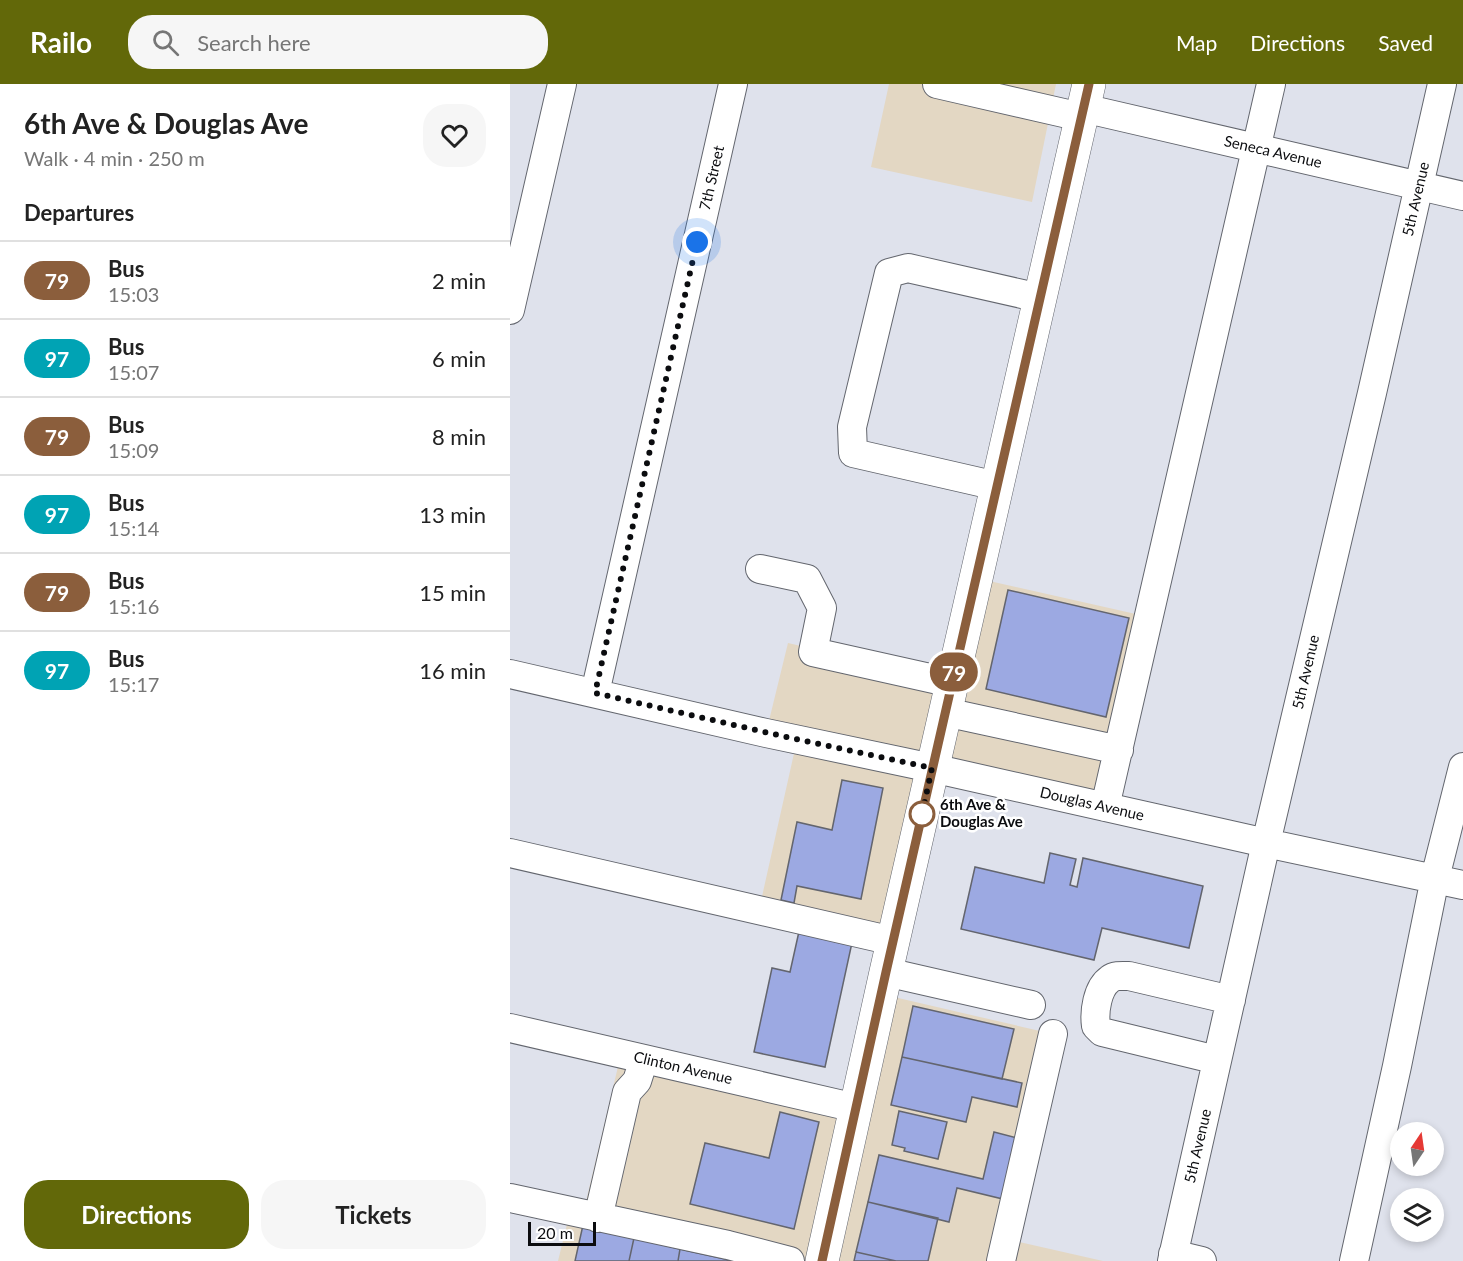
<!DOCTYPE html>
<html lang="en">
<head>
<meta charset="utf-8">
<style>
	:root { --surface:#fff; --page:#f6f6f6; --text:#222; --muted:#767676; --line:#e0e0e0; --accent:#626809 }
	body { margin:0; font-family:Lato,sans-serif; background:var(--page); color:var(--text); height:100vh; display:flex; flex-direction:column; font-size:22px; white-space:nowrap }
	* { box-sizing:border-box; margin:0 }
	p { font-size:20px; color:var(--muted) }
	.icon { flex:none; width:33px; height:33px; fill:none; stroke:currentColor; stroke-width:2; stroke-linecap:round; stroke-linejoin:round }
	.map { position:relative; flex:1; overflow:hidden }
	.drawer { display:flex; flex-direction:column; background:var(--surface); width:510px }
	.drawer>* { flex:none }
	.badge { padding:0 12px; border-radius:20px; font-size:21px; line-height:39px }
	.needle { width:39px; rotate:13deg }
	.fabs { position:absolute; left:880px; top:1038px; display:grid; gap:12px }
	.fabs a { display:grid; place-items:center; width:54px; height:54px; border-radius:50%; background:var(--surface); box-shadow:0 3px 9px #0003; font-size:30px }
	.scale { position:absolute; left:18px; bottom:15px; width:68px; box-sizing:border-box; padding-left:6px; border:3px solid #0b0c0f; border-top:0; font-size:16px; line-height:21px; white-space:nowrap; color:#0b0c0f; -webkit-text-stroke:4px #fff; paint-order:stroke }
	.you { position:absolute; width:30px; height:30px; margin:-15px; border:4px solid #fff; border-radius:50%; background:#1a73e8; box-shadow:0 0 0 9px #1a73e833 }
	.map>.badge { position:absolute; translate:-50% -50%; box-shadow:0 0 0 3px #fff }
	h2 { padding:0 24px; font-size:22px; line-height:54px }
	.round { display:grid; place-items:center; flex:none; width:63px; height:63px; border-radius:24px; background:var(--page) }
	.head { display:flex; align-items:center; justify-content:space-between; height:102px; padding:0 24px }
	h1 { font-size:28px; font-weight:700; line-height:45px }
	.primary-button { display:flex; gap:12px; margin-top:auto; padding:12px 24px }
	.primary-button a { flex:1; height:69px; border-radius:24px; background:var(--accent); color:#fff; font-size:24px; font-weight:700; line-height:69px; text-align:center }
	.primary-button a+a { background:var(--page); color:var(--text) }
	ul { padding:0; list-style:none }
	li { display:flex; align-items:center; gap:18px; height:78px; padding:0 24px; border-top:2px solid var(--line) }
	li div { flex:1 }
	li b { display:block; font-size:22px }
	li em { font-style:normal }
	li .badge { min-width:66px; font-weight:700; text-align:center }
	header { display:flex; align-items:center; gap:36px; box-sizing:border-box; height:84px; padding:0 30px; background:var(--accent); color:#fff }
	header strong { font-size:28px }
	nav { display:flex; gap:33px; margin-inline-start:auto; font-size:21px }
	.search { width:420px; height:54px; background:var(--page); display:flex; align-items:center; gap:15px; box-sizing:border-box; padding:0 21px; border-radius:24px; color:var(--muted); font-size:22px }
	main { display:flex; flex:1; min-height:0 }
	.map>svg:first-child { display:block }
</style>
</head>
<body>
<header>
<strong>Railo</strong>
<div class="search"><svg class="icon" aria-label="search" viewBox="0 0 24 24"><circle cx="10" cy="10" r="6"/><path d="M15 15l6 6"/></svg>Search here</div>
<nav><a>Map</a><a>Directions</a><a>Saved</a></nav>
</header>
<main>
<section class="drawer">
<div class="head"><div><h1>6th Ave &amp; Douglas Ave</h1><p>Walk · 4 min · 250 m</p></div><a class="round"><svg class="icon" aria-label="heart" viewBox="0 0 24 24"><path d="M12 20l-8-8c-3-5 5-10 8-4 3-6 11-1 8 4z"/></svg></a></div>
<h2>Departures</h2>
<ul>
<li><span class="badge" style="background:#8b5e3c;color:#fff">79</span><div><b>Bus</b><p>15:03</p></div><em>2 min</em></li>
<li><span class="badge" style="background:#00a3b4;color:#fff">97</span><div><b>Bus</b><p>15:07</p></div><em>6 min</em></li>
<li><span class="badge" style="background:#8b5e3c;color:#fff">79</span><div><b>Bus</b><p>15:09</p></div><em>8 min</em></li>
<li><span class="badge" style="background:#00a3b4;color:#fff">97</span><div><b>Bus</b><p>15:14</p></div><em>13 min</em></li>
<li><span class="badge" style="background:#8b5e3c;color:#fff">79</span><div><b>Bus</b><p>15:16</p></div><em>15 min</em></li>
<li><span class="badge" style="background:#00a3b4;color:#fff">97</span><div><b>Bus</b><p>15:17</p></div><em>16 min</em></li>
</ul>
<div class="primary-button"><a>Directions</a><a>Tickets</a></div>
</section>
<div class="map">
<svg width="953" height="1177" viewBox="0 0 953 1177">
	<rect width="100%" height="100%" fill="#dfe2ec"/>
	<path fill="#e3d7c3" d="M 379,0 L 546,0 L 522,118 L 361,83 Z
		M 466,494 L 639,533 L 595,723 L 422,684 L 383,857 L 249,826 L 287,656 L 256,649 L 278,559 L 442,597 Z
		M 371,910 L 543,950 L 496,1155 L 593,1177 L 48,1177 L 60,1128 L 73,1130 L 111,970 L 345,1024 Z"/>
	<path fill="#9ca9e2" stroke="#63656e" stroke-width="1.5" d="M 498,506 L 619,534 L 596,633 L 476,605 Z
		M 332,696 L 373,704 L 351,815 L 287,802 L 284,819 L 271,816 L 287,738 L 322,746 Z
		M 540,769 L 566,775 L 560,801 L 567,803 L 573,774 L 693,802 L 679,864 L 592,844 L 584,876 L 451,845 L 465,783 L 534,799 Z
		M 290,843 L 343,854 L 315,983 L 244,968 L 262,884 L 280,888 Z
		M 403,922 L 504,945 L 492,995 L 392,973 Z
		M 392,973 L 512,999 L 507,1023 L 462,1013 L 456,1038 L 381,1021 Z
		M 389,1027 L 437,1038 L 428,1075 L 394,1067 L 395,1064 L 382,1061 Z
		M 270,1028 L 309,1038 L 284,1145 L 180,1120 L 195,1059 L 259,1074 Z
		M 484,1048 L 511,1055 L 497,1116 L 447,1104 L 439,1138 L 358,1118 L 369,1071 L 473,1095 Z
		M 358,1118 L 428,1134 L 418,1177 L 386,1177 L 346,1168 Z
		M 73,1141 L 124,1154 L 119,1177 L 65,1177 Z
		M 124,1154 L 170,1165 L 168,1177 L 119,1177 Z
		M 170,1165 L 224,1177 L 168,1177 Z
		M 346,1168 L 386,1177 L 344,1177 Z"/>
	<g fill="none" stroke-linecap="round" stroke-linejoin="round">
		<g stroke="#63666e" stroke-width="30">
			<path id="minor" d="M 427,0 L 571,33
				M 573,24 L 953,112
				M 0,226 L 52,0
				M 487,402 L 343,369 L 342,343 L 379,189 L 398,184 L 530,214
				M 250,485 L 297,495 L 312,524 L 303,568 L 442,599
				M 0,590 L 256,649 L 422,684 L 756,759 L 953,801
				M 85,609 L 223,0
				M 435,628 L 609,666
				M 595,723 L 761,0
				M 0,769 L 383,857
				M 376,888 L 521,921
				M 0,944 L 346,1024
				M 707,976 L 592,948 L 586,942 C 584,928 587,904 600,895 C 605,891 613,892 619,892 L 721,916
				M 0,1114 L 218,1161 L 280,1177
				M 88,1134 L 117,1008 L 127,997 L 134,975
				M 663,1170 L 692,1177
				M 491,1177 L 543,950
				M 662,1177 L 756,759 L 862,309 L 932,0
				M 844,1177 L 887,982 L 925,794 L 953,683"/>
		</g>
		<g stroke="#63666e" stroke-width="34">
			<path id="major" d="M 312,1177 L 376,888 L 579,0"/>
		</g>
		<use href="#minor" stroke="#fff" stroke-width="28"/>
		<use href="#major" stroke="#fff" stroke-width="33"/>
	</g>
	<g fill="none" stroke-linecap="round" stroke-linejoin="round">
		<g stroke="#fff" stroke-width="14">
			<path id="line" d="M 312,1177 L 376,888 L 579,0"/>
		</g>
		<use href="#line" stroke="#8b5e3c" stroke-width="9"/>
		<path stroke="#0b0c0f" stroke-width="6" stroke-dasharray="0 10.8" d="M 187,158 L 85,609 L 272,652 L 422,684 L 412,730"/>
	</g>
	<circle fill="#fff" stroke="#8b5e3c" stroke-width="3" cx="412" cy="730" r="12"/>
	<g text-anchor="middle" stroke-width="5" stroke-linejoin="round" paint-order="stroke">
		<g font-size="15" fill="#0b0c0f" stroke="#fff">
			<text transform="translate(763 68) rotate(13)" y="5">Seneca Avenue</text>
			<text transform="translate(202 94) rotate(-77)" y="5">7th Street</text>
			<text transform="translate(906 115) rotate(-77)" y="5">5th Avenue</text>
			<text transform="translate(796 588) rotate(-77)" y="5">5th Avenue</text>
			<text transform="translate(582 720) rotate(13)" y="5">Douglas Avenue</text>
			<text transform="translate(173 984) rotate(13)" y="5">Clinton Avenue</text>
			<text transform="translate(688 1062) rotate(-77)" y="5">5th Avenue</text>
		</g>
		<g font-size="15" font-weight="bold" fill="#0b0c0f" stroke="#fff" text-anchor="start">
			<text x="430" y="726">6th Ave &amp;<tspan x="430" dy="17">Douglas Ave</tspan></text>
		</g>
	</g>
</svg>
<div class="fabs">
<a><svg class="needle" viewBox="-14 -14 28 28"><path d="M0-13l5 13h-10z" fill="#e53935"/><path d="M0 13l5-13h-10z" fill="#767676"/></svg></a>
<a><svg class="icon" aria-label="layers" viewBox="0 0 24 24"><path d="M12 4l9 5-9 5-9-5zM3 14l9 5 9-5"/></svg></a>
</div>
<div class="scale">20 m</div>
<div class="you" style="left:187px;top:158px"></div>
<b class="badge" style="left:444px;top:588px;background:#8b5e3c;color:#fff">79</b>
</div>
</main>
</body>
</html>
